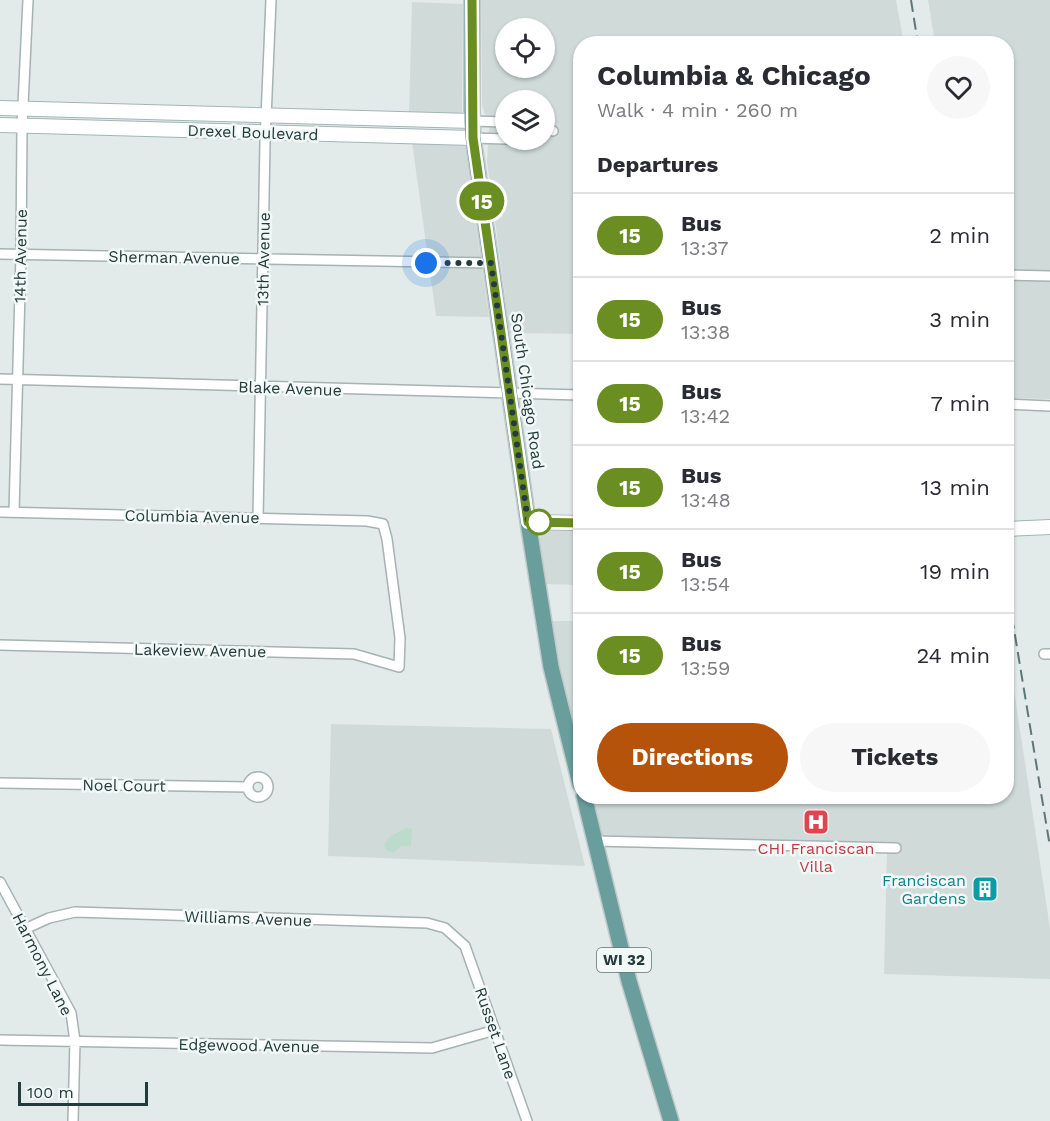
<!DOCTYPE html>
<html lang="en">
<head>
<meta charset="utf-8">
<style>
	:root { --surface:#fff; --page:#f7f7f7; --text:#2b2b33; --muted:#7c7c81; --line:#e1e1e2; --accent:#b45309 }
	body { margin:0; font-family:"Work Sans",sans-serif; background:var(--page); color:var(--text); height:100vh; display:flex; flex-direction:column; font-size:22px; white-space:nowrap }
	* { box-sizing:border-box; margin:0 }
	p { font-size:20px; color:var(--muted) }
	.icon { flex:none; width:33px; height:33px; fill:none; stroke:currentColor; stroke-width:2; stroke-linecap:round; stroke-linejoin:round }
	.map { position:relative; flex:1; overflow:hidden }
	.drawer { position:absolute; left:573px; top:36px; width:441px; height:768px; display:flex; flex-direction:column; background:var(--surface); border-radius:24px; box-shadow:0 2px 4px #0004 }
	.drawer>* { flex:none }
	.badge { padding:0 12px; border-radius:20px; font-size:21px; line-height:39px }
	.buttons { position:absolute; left:495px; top:18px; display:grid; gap:12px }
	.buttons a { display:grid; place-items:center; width:60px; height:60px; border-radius:50%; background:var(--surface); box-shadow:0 2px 4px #0004; font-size:30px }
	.scale { position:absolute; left:18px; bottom:15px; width:130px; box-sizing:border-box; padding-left:6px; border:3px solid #233b3b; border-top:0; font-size:16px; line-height:21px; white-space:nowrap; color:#233b3b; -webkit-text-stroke:4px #f2f8f6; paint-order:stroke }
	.you { position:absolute; width:30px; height:30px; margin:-15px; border:4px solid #fff; border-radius:50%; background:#1a73e8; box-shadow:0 0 0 9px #1a73e833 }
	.map>.badge { position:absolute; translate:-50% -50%; box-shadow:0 0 0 3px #fff }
	h2 { padding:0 24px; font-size:22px; line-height:54px }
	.round { display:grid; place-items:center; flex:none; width:63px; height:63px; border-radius:32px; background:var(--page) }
	.headline { display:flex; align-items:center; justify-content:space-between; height:102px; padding:0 24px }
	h1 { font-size:28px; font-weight:700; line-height:45px }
	.button { display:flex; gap:12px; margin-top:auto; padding:12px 24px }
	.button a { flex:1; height:69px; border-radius:36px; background:var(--accent); color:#fff; font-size:24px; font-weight:700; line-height:69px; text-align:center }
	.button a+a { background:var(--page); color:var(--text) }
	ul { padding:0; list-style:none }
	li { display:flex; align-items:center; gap:18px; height:84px; padding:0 24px; border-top:2px solid var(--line) }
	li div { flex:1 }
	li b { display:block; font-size:22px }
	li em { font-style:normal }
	li .badge { min-width:66px; font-weight:700; text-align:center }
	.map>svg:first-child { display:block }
</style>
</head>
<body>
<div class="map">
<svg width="1050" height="1121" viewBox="0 0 1050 1121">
	<rect width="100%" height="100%" fill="#e2ebe9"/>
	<path fill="#d0dbd9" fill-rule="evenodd" d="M 481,0 L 896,0 L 904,43 L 580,44 L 580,334 L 510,333 L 487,161 L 490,116 L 485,114 L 482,105 ZM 506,28 L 544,28 L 544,68 L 506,68 ZM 506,100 L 544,100 L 544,140 L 506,140 Z
		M 928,0 L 1050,0 L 1050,399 L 1007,398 L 1006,44 L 935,43 Z
		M 412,2 L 463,4 L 462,111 L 460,114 L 409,113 Z
		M 412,142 L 459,143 L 465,147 L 489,317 L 436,316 Z
		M 580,527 L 580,585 L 545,584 L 539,541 L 542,533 L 551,528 Z
		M 550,621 L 580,621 L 580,751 L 553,637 Z
		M 1007,644 L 1050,928 L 1050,979 L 884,974 L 887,853 L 604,847 L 591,797 L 1006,796 Z
		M 331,724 L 551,729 L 585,866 L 328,856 Z"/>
	<path fill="#bcdbcc" d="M 406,828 L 412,829 L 411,846 L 401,846 L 393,853 L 386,850 L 384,844 L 391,836 Z"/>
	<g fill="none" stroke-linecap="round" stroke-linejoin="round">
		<g stroke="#a5b3b1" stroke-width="12">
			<path id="street" d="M 472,121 L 506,122
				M 544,128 L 553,131
				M 473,138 L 506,139
				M 0,254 L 491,263
				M 1006,275 L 1050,276
				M 0,379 L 580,395
				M 1006,404 L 1050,406
				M 0,512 L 367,521 L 383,524 L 387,539 L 400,638 L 399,667 L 354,654 L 0,645
				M 14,512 L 21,254 L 22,126 L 28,0
				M 258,518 L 265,142 L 271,0
				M 1044,654 L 1050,654
				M248 787a10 10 0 1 1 20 0a10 10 0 1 1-20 0Z
				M 0,783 L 248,787
				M 595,841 L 896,848
				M 0,882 L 71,1013 L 75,1041 L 73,1121
				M 27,928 L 49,918 L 75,912 L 427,923 L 445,928 L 465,946 L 527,1121
				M 0,1040 L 432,1048 L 495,1030"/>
		</g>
		<g stroke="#a1b6b4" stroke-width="16">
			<path id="secondary" d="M 0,108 L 472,121
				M 0,125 L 473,138
				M 528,522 L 580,523
				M 1006,529 L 1050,527"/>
		</g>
		<g stroke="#c1c8c8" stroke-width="18">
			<path id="primary" d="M 472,0 L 472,121 L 473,138 L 528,522 L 551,667 L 580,784
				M 584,796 L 629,981 L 671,1121"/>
		</g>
		<use href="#street" stroke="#fff" stroke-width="9"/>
		<use href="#secondary" stroke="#fff" stroke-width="14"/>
		<use href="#primary" stroke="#699e9d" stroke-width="15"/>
		<path stroke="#5d7776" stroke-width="2" stroke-dasharray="12 6" stroke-linecap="butt" d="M 911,0 L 918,44
			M 1006,581 L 1050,847"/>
	</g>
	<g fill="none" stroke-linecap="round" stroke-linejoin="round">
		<g stroke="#fff" stroke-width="14">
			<path id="line" d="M 472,0 L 473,138 L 528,522 L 580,523"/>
		</g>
		<use href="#line" stroke="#6b8e23" stroke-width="9"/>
		<path stroke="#233b3b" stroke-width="6" stroke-dasharray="0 10.8" d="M 426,263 L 491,263 L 528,522 L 539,522"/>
	</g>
	<defs>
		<g id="hospital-square" transform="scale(1.35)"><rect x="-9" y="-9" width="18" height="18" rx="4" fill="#e0444e" stroke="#f2f8f6"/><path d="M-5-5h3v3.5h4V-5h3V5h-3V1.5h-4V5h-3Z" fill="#fff"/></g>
		<g id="building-square" transform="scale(1.35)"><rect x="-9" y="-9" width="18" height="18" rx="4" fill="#0f9aa8" stroke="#f2f8f6"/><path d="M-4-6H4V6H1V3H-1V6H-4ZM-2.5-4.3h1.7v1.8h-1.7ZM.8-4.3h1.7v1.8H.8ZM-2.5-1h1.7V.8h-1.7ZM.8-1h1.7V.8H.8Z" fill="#fff"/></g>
	</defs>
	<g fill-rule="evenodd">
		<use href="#hospital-square" x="816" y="822"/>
		<use href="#building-square" x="985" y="889"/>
	</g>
	<circle fill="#fff" stroke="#6b8e23" stroke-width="3" cx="539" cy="522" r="12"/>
	<g text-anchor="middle" stroke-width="5" stroke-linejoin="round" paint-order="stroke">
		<rect fill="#f2f8f6" stroke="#617473" stroke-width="1.5" x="597" y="948" width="54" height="24" rx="4.5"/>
		<g font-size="15" font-weight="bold" fill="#233b3b">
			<text x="624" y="965">WI 32</text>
		</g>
		<g font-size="16" fill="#233b3b" stroke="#f2f8f6">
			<text transform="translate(253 132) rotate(2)" y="6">Drexel Boulevard</text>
			<text transform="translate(20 256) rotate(-89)" y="6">14th Avenue</text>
			<text transform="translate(174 257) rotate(1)" y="6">Sherman Avenue</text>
			<text transform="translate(263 259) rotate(-89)" y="6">13th Avenue</text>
			<text transform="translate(290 388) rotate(2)" y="6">Blake Avenue</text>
			<text transform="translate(528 391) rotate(82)" y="6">South Chicago Road</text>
			<text transform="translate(192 516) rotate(1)" y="6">Columbia Avenue</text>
			<text transform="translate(200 650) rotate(1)" y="6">Lakeview Avenue</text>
			<text transform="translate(124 785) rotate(1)" y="6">Noel Court</text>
			<text transform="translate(248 918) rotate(2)" y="6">Williams Avenue</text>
			<text transform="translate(43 964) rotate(63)" y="6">Harmony Lane</text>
			<text transform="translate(496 1033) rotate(71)" y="6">Russet Lane</text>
			<text transform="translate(249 1045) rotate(1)" y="6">Edgewood Avenue</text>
		</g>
		<g font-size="16" fill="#be3a42" stroke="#f2f8f6">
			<text x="816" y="854">CHI Franciscan<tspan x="816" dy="18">Villa</tspan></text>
		</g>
		<g font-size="16" fill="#0d838f" stroke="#f2f8f6" text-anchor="end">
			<text x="966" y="886">Franciscan<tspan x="966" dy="18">Gardens</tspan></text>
		</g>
	</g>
</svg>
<div class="buttons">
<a><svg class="icon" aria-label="locate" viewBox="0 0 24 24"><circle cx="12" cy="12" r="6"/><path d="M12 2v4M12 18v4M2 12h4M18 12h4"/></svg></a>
<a><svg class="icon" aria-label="layers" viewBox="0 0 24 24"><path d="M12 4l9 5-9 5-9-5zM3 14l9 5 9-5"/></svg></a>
</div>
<div class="scale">100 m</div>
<div class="you" style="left:426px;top:263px"></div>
<b class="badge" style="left:482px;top:201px;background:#6b8e23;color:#fff">15</b>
<section class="drawer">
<div class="headline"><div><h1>Columbia &amp; Chicago</h1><p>Walk · 4 min · 260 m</p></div><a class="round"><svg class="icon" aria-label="heart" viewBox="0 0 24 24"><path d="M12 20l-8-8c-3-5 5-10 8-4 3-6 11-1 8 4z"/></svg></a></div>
<h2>Departures</h2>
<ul>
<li><span class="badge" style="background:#6b8e23;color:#fff">15</span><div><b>Bus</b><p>13:37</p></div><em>2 min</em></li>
<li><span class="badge" style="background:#6b8e23;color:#fff">15</span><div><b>Bus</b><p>13:38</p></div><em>3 min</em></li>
<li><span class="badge" style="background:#6b8e23;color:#fff">15</span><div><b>Bus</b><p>13:42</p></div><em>7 min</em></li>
<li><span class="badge" style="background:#6b8e23;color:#fff">15</span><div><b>Bus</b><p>13:48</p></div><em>13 min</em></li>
<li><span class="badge" style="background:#6b8e23;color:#fff">15</span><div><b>Bus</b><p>13:54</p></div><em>19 min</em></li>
<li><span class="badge" style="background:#6b8e23;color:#fff">15</span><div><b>Bus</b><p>13:59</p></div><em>24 min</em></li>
</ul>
<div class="button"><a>Directions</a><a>Tickets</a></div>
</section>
</div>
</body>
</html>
